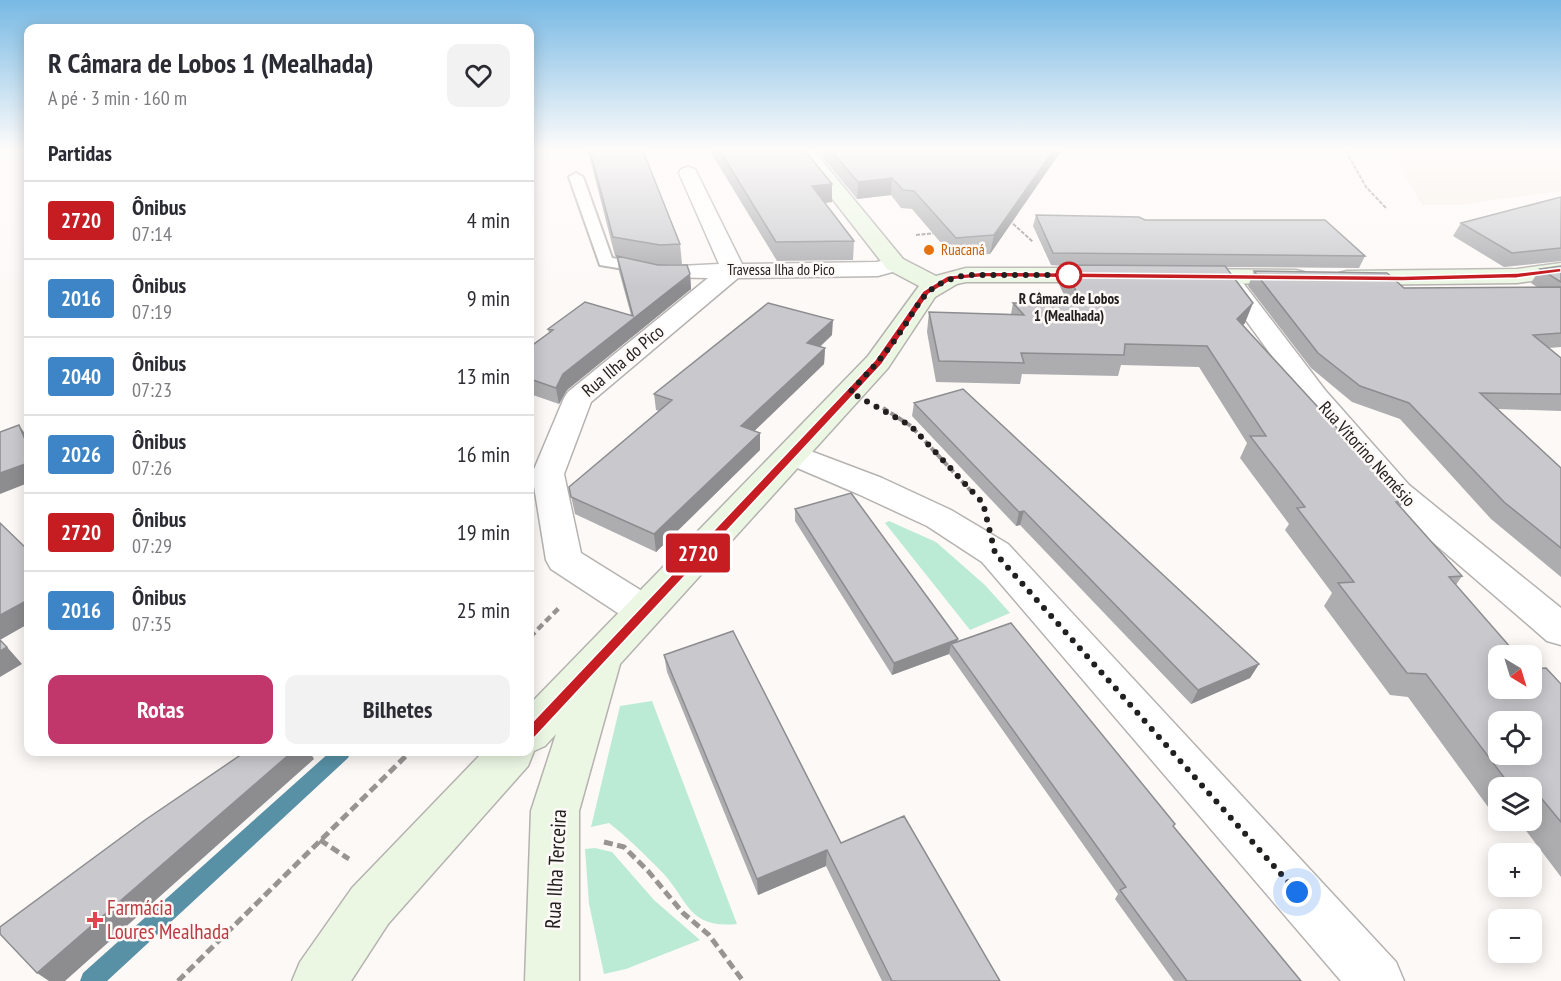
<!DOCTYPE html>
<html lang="pt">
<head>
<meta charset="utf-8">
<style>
	:root { --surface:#fff; --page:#f2f2f3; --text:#2b2b33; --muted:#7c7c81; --line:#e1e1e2; --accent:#c1366b }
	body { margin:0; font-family:"PT Sans Narrow",sans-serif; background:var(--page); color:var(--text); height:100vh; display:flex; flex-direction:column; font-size:22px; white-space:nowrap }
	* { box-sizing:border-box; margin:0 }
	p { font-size:20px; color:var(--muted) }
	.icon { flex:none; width:33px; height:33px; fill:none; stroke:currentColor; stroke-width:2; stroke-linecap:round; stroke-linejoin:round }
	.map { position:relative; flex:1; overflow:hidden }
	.drawer { position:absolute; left:24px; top:24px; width:510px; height:732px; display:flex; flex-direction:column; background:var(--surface); border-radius:12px; box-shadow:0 3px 15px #0003 }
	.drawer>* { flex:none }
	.badge { padding:0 12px; border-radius:4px; font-size:21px; line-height:39px }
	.needle { width:39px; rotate:142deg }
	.tools { position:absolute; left:1488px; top:645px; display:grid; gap:12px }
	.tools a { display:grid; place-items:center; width:54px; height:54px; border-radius:12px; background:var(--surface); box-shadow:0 3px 15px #0003; font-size:30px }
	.you { position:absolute; width:30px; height:30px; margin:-15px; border:4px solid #fff; border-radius:50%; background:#1a73e8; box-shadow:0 0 0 9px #1a73e833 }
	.map>.badge { position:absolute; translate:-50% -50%; box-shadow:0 0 0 3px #fff }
	h2 { padding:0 24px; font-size:22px; line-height:54px }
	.round { display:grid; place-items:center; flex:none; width:63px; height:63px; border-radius:12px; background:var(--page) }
	.head { display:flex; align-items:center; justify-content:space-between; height:102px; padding:0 24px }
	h1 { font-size:28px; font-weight:800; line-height:45px }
	.action { display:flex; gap:12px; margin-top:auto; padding:12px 24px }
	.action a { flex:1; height:69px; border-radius:12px; background:var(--accent); color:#fff; font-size:24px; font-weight:800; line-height:69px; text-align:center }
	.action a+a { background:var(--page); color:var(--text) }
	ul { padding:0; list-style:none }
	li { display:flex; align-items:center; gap:18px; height:78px; padding:0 24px; border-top:2px solid var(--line) }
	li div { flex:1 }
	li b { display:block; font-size:22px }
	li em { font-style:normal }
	li .badge { min-width:66px; font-weight:700; text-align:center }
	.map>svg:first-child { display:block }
</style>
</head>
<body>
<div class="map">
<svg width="1561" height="981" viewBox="0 0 1561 981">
	<rect width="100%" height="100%" fill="#fdf9f7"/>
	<path fill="#f7eee5" d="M 1390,151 L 1561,151 L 1561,191 L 1457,205 L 1422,205 Z"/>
	<path fill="#bcebd5" d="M 889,521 L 936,542 L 985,585 L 1010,613 L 970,630 L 885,523 Z
		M 652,701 L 737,924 C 686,929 689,899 660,870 C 644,854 627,837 609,823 L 591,827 L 620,706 Z
		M 595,848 L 612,852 L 654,900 L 700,940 L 626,969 L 604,974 L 589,904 L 585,849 Z"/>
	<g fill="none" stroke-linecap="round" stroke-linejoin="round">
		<path fill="#5890a5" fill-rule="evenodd" d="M 530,151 L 536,151 L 530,154 Z
			M 330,752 L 351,752 L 348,758 L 107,981 L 80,981 L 83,973 Z"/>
		<g stroke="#b5b2b0" stroke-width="4">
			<path id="lane" d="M 576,173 L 583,177 L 612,258 L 654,265 L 656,268 L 654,271 L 648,273 L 600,265 L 569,177 Z"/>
		</g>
		<g stroke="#b5b2b0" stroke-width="3">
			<path id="street" d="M 688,167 L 695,169 L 697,173 L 742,264 L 877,262 L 895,257 L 903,259 L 906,264 L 903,269 L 878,276 L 738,278 L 591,402 L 564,474 L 581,553 L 658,601 L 663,611 L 658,621 L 644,626 L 630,621 L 551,569 L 546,560 L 532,474 L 564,398 L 568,392 L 708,278 L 660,277 L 656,272 L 660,267 L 719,264 L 679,173 L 681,169 Z
				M 1226,269 L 1234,271 L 1325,390 L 1409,485 L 1561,608 L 1561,645 L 1547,641 L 1385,501 L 1305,402 L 1214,276 L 1218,271 Z
				M 792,444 L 882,478 L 951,510 L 1008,544 L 1396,962 L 1404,981 L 1341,981 L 982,562 L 927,526 L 858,494 L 781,461 L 776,454 L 781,447 Z"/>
		</g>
		<g stroke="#b5b2b0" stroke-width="3">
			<path id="secondary" d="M 795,151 L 814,151 L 903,259 L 936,276 L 966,268 L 1107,268 L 1115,270 L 1119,275 L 1115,280 L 1107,282 L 966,282 L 957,284 L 935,297 L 888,368 L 620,664 L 579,811 L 579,981 L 525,981 L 531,811 L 556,734 L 545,746 L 534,751 L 528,766 L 388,924 L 351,981 L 292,981 L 300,962 L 352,888 L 483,752 L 530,752 L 530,704 L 868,356 L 919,286 L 887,269 Z
				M 1561,263 L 1561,277 L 1517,283 L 1347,285 L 1339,283 L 1335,278 L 1339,273 L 1347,271 L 1517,269 Z
				M 1188,269 L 1296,270 L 1304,272 L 1308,277 L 1304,282 L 1296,284 L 1188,283 L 1180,281 L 1176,276 L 1180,271 Z"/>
		</g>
		<path stroke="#979492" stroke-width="2" stroke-dasharray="4 1.5" stroke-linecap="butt" d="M 1346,151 L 1366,187 L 1387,209
			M 1009,220 L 1033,242
			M 916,235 L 936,233"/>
		<path stroke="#979492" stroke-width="4" stroke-dasharray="6 3" stroke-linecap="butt" d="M 883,408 L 911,426 L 971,491"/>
		<path stroke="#979492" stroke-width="4.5" stroke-dasharray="7 4" stroke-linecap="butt" d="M 530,637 L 561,606"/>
		<path stroke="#979492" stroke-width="5" stroke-dasharray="9 4.5" stroke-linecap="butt" d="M 320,840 L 349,859
			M 604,842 L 624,847 L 648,871 L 683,913 L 709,935 L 743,981
			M 178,981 L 410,752"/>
		<use href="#lane" fill="#fff" fill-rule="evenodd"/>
		<use href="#street" fill="#fff" fill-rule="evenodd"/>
		<use href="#secondary" fill="#ebf7e3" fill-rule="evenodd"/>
	</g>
	<path fill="#adadb0" d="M 588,151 L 643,151 L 680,244 L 682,264 L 663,265 L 690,274 L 691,289 L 567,390 L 559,404 L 530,394 L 530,347 L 549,333 L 548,329 L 631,315 L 619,271 L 617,257 L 615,256 Z
		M 710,151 L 806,151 L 832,202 L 824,203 L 854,241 L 853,260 L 777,261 Z
		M 817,151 L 1061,151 L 990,254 L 953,257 L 912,209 L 901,208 L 891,195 L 857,199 Z
		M 1561,197 L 1561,261 L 1504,267 L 1453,236 L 1461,223 Z
		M 1036,215 L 1145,220 L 1365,256 L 1359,268 L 1226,267 L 1245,323 L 1243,325 L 1404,501 L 1400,507 L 1462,576 L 1456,585 L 1498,656 L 1561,684 L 1561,877 L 1518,820 L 1532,820 L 1532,788 L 1498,788 L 1498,810 L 1491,811 L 1408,697 L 1390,695 L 1324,606 L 1332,593 L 1285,530 L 1289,524 L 1240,458 L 1247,443 L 1199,367 L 1121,365 L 1118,376 L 1022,374 L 1020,384 L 936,382 L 927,332 L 929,312 L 1011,314 L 1013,303 L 1068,304 L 1059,284 L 1063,266 L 1051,265 L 1033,226 Z
		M 1561,266 L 1561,347 L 1549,348 L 1561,358 L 1561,411 L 1498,409 L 1561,468 L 1561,577 L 1491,519 L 1400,419 L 1352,402 L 1311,368 L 1248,286 L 1254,271 L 1404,288 L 1537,287 L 1531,283 L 1540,269 Z
		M 832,335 L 820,347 L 825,348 L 824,364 L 754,431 L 760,433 L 760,450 L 656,552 L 575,514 L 569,487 L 659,411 L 656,410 L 654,394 Z
		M 914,403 L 1259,664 L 1250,678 L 1191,704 L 1020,525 L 1016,526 L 912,416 Z
		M 795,509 L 958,642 L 1175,824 L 1173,827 L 1301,981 L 1174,981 L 1115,899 L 1118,894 L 949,654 L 892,675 L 795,521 Z
		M 664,655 L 841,843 L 1000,981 L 882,981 L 826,866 L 758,895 L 667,672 Z"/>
	<path fill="#8d8d90" d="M 1053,151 L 1061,151 L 990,254 L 994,235 Z
		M 892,178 L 891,195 L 857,199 L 858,182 Z
		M 832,184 L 832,202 L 812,204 L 812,186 Z
		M 690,274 L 691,289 L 567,390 L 559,404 L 556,388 L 563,374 Z
		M 1253,303 L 1245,323 L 1229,339 L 1237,319 Z
		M 833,320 L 832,335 L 807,358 L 807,343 Z
		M 825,348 L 824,364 L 742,443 L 741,426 Z
		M 19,425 L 28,438 L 28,447 Z
		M 760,433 L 760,450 L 656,552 L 654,534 Z
		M 28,463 L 28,483 L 0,494 L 0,473 Z
		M 1024,511 L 1020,525 L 1016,526 L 1019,512 Z
		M 28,600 L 28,624 L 0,640 L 0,615 Z
		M 958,639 L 956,651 L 951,644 L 949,654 L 892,675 L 894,663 Z
		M 7,647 L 22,664 L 0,677 L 0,651 Z
		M 1259,664 L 1250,678 L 1191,704 L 1198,690 Z
		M 292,752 L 310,752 L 314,759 L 65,981 L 49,981 L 37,973 Z
		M 827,850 L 826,866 L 758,895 L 757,879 Z"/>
	<path fill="#c9c9cd" stroke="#8d8d90" stroke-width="1.5" fill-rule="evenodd" d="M 590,151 L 643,151 L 680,244 L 660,245 L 613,237 Z
		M 720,151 L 805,151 L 832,184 L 812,186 L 854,241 L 776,242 Z
		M 831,151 L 1053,151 L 994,235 L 956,238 L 914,191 L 903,190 L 892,178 L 858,182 Z
		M 1561,197 L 1561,248 L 1512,253 L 1461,223 Z
		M 1036,215 L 1139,217 L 1145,220 L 1325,220 L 1365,256 L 1053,253 Z
		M 617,256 L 658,265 L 687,265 L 690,274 L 563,374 L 556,388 L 530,379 L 530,347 L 553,330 L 548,329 L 585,302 L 633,316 Z
		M 1064,265 L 1225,266 L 1253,303 L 1237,319 L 1404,501 L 1396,502 L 1462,576 L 1449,577 L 1518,656 L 1498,656 L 1498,688 L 1532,688 L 1532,669 L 1546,668 L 1561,684 L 1561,822 L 1532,787 L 1512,788 L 1426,674 L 1407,673 L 1338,583 L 1354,582 L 1297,508 L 1305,507 L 1250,436 L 1266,436 L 1207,346 L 1125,344 L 1124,355 L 1021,353 L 1024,363 L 939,361 L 929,312 L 1024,315 L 1013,303 L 1082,304 ZM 1498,722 L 1532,722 L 1532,754 L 1498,754 Z
		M 1561,266 L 1561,282 L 1540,269 Z
		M 1254,271 L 1387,273 L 1404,288 L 1561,287 L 1561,333 L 1533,335 L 1561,358 L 1561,394 L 1480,393 L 1561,468 L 1561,548 L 1504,502 L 1409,403 L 1360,386 L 1318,353 Z
		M 768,303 L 833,320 L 807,343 L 825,348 L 741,426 L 760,433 L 654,534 L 571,497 L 569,487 L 672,400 L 654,394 Z
		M 963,389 L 1259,664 L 1198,690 L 1024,511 L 1019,512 L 914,403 Z
		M 19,425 L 28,447 L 28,463 L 0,473 L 0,432 Z
		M 851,493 L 958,639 L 894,663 L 795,509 Z
		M 0,523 L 28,550 L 28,600 L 0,615 Z
		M 1011,623 L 1175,824 L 1173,826 L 1301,981 L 1187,981 L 1120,890 L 1126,887 L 951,644 Z
		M 733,631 L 841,843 L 904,816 L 1000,981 L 892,981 L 827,850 L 757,879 L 664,655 Z
		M 0,640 L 7,647 L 0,651 Z
		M 245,752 L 292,752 L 37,973 L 0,934 L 0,927 L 145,820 Z"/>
	<linearGradient id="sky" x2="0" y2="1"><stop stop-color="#78b9e4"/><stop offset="0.52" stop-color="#fefcfb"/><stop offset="1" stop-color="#fefcfb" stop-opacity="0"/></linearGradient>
	<rect width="1561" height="288" fill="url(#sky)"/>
	<path fill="#c61d23" stroke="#fff" stroke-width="1.5" d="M 1561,268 L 1561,272 L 1517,278 L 1403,281 L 983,277 L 952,280 L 929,294 L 882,364 L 535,737 L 530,739 L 524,737 L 522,733 L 875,360 L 923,291 L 947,276 L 983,272 L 1403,276 L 1517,273 Z"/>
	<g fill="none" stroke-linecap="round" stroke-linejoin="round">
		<path stroke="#21201f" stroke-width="6" stroke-dasharray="0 10.8" d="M 1069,275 L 966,275 C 922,285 922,301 899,334 C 885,355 868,373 850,392 L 911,426 L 983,503 L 995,553 L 1297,892"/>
	</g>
	<circle fill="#e8710a" stroke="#fdf9f7" stroke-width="2" cx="929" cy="250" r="6"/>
	<circle fill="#fff" stroke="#c61d23" stroke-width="3" cx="1069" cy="275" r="12"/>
	<path fill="#e0444e" stroke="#fdf9f7" stroke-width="2" d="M92 911h6v6h6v6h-6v6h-6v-6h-6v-6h6z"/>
	<g text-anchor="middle" stroke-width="5" stroke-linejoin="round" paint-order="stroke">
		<g font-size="15" fill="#c56008" stroke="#fdf9f7" text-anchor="start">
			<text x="941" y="255">Ruacaná</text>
		</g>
		<g font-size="15" fill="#21201f" stroke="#fdf9f7">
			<text x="781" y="275">Travessa Ilha do Pico</text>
		</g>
		<g font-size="15" font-weight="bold" fill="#21201f" stroke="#fdf9f7">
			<text x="1069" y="304">R Câmara de Lobos<tspan x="1069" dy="17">1 (Mealhada)</tspan></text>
		</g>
		<g font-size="18" fill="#21201f" stroke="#fdf9f7">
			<text transform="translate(623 361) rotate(-40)" y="6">Rua Ilha do Pico</text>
			<text transform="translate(1367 454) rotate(48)" y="6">Rua Vitorino Nemésio</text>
		</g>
		<g font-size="21" fill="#21201f" stroke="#fdf9f7">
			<text transform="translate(556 869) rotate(-87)" y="7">Rua Ilha Terceira</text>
		</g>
		<g font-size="21" fill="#be3a42" stroke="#fdf9f7" text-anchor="start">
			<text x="107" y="915">Farmácia<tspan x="107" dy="24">Loures Mealhada</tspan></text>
		</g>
	</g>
</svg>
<div class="tools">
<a><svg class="needle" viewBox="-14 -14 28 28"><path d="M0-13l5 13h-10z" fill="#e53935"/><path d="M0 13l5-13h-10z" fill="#7c7c81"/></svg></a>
<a><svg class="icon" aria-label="locate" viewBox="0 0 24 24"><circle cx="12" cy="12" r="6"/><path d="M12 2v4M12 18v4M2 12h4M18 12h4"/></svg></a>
<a><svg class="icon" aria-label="layers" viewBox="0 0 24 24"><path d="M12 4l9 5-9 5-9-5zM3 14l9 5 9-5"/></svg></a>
<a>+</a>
<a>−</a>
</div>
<div class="you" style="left:1297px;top:892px"></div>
<b class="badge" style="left:698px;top:553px;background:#c61d23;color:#fff">2720</b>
<section class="drawer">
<div class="head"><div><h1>R Câmara de Lobos 1 (Mealhada)</h1><p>A pé · 3 min · 160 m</p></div><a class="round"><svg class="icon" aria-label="heart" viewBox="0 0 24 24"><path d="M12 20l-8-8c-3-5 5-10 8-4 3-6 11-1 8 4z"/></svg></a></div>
<h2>Partidas</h2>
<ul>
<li><span class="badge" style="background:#c61d23;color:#fff">2720</span><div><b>Ônibus</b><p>07:14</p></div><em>4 min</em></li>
<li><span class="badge" style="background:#3d85c6;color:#fff">2016</span><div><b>Ônibus</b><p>07:19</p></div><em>9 min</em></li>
<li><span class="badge" style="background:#3d85c6;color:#fff">2040</span><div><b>Ônibus</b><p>07:23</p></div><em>13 min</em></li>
<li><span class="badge" style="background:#3d85c6;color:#fff">2026</span><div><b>Ônibus</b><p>07:26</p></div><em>16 min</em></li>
<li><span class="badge" style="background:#c61d23;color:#fff">2720</span><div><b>Ônibus</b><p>07:29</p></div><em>19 min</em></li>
<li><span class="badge" style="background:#3d85c6;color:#fff">2016</span><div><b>Ônibus</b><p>07:35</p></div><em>25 min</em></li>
</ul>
<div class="action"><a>Rotas</a><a>Bilhetes</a></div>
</section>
</div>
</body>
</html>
